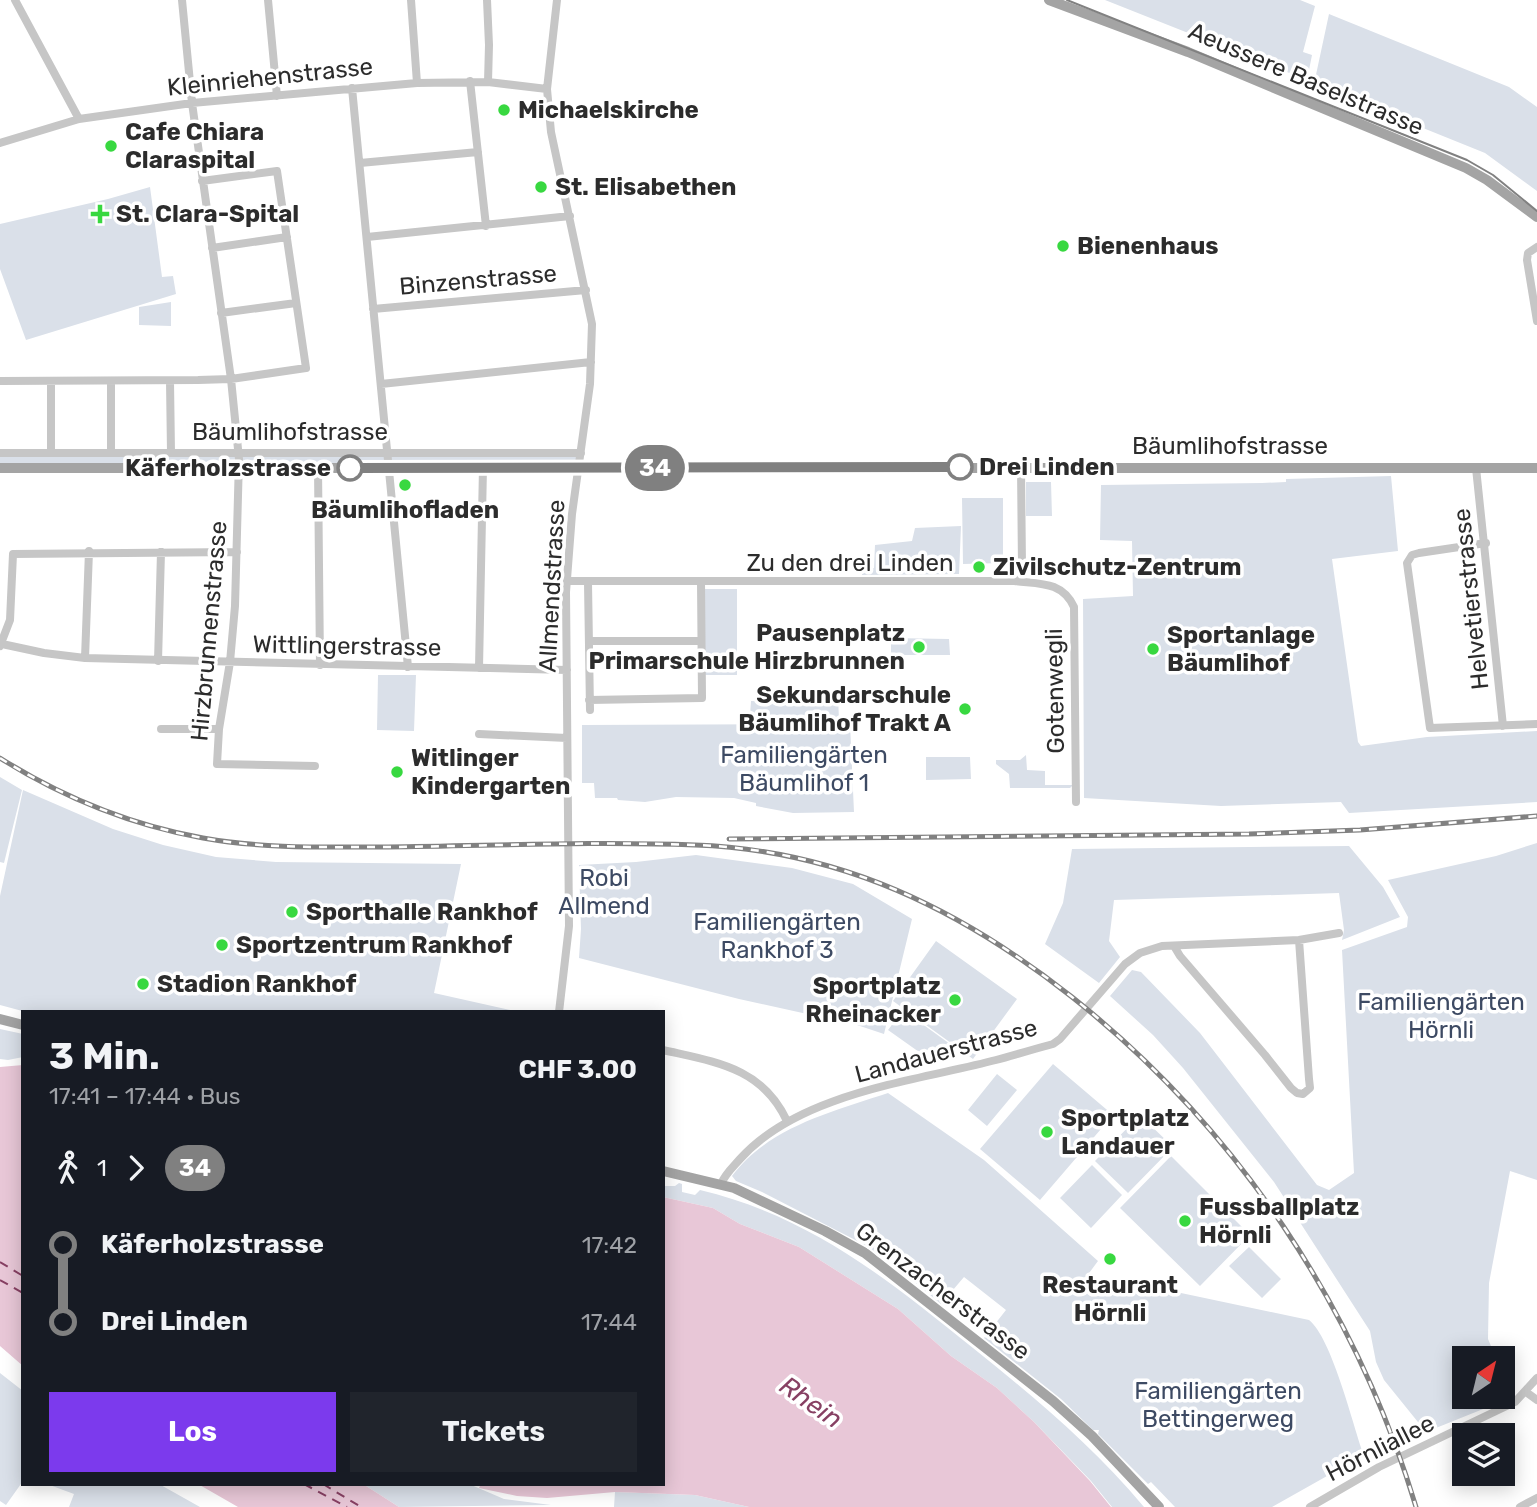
<!DOCTYPE html>
<html lang="de">
<head>
<meta charset="utf-8">
<style>
	:root { --surface:#171b24; --page:#20242c; --text:#f1f3f6; --muted:#9ea1a6; --accent:#7c3aed }
	body { margin:0; font-family:Rubik,sans-serif; background:var(--page); color:var(--text); height:100vh; display:flex; flex-direction:column; font-size:26px; white-space:nowrap }
	* { box-sizing:border-box; margin:0 }
	p { font-size:23px; color:var(--muted) }
	.icon { flex:none; width:38px; height:38px; fill:none; stroke:currentColor; stroke-width:2; stroke-linecap:round; stroke-linejoin:round }
	.map { position:relative; flex:1; overflow:hidden }
	.sheet { position:absolute; left:21px; top:1010px; width:644px; height:476px; display:flex; flex-direction:column; background:var(--surface); border-radius:0px; box-shadow:0 4px 18px #0003 }
	.sheet>* { flex:none }
	.badge { padding:0 14px; border-radius:23px; font-size:24px; line-height:46px }
	.needle { width:46px; rotate:35deg }
	.tools { position:absolute; left:1452px; top:1346px; display:grid; gap:14px }
	.tools a { display:grid; place-items:center; width:63px; height:63px; border-radius:0px; background:var(--surface); box-shadow:0 4px 18px #0003; font-size:35px }
	.map>.badge { position:absolute; translate:-50% -50%; box-shadow:0 0 0 4px #fff }
	.legs { display:flex; align-items:center; gap:10px; height:77px; padding:0 28px; font-size:23px }
	.legs p { margin-inline-start:auto }
	.head { display:flex; align-items:center; justify-content:space-between; height:119px; padding:0 28px }
	h1 { font-size:38px; font-weight:700; line-height:52px }
	.button { display:flex; gap:14px; margin-top:auto; padding:14px 28px }
	.button a { flex:1; height:80px; border-radius:0px; background:var(--accent); color:#fff; font-size:28px; font-weight:700; line-height:80px; text-align:center }
	.button a+a { background:var(--page); color:var(--text) }
	ul { padding:0 28px; list-style:none }
	li { display:flex; align-items:center; gap:24px; height:77px; font-size:26px }
	li i { display:grid; place-items:center; width:10px; height:100%; margin:0 9px; background:currentColor }
	li i::after { content:''; width:18px; height:18px; margin:-9px; border:5px solid; border-radius:50%; background:var(--surface) }
	li p { margin-inline-start:auto }
	li:first-child i { background:linear-gradient(#0000 50%,currentColor 0) }
	li:last-child i { background:linear-gradient(currentColor 50%,#0000 0) }
	.map>svg:first-child { display:block }
</style>
</head>
<body>
<div class="map">
<svg width="1537" height="1507" viewBox="0 0 1537 1507">
	<rect width="100%" height="100%" fill="#fff"/>
	<path fill="#dae0e9" d="M 1105,0 L 1300,0 L 1315,6 L 1303,52 L 1312,55 L 1307,80 Z
		M 1329,14 L 1509,87 L 1537,107 L 1537,191 L 1485,153 L 1314,84 Z
		M 150,187 L 162,277 L 173,276 L 176,294 L 26,340 L 0,269 L 0,224 L 108,199 Z
		M 171,302 L 171,326 L 139,325 L 139,307 Z
		M 0,453 L 581,453 L 579,468 L 0,468 Z
		M 1391,476 L 1398,551 L 1332,559 L 1358,742 L 1361,746 L 1427,737 L 1537,731 L 1537,802 L 1349,813 L 1341,802 L 1221,806 L 1084,798 L 1083,599 L 1133,596 L 1132,541 L 1100,540 L 1101,485 L 1262,483 L 1286,482 L 1286,479 Z
		M 1026,482 L 1051,482 L 1052,516 L 1026,516 Z
		M 962,498 L 1003,498 L 1003,563 L 963,564 Z
		M 961,526 L 959,574 L 862,575 L 862,568 L 874,568 L 875,545 L 912,541 L 915,528 Z
		M 705,589 L 737,589 L 737,675 L 705,675 Z
		M 891,638 L 949,639 L 950,655 L 891,655 Z
		M 378,675 L 416,675 L 414,731 L 377,730 Z
		M 838,695 L 839,721 L 780,721 L 780,715 L 750,715 L 751,701 L 779,702 L 780,696 Z
		M 850,724 L 854,812 L 793,813 L 756,806 L 756,803 L 734,798 L 676,797 L 645,802 L 618,800 L 617,798 L 595,798 L 594,783 L 582,783 L 582,725 Z
		M 1026,755 L 1027,770 L 1045,771 L 1045,785 L 1073,785 L 1070,788 L 1010,788 L 1009,774 L 996,764 L 996,760 L 1020,760 Z
		M 926,757 L 970,757 L 971,779 L 926,780 Z
		M 0,777 L 22,790 L 4,863 L 0,862 Z
		M 23,790 L 113,829 L 163,845 L 216,857 L 276,862 L 461,864 L 434,993 L 515,1011 L 26,1012 L 0,1005 L 0,896 Z
		M 1537,843 L 1537,1180 L 1510,1171 L 1489,1283 L 1488,1339 L 1496,1358 L 1465,1358 L 1465,1396 L 1503,1396 L 1503,1384 L 1512,1391 L 1503,1401 L 1426,1432 L 1384,1380 L 1376,1362 L 1370,1331 L 1274,1182 L 1183,1068 L 1153,1035 L 1110,996 L 1132,970 L 1141,972 L 1200,1033 L 1317,1185 L 1329,1190 L 1354,1173 L 1342,950 L 1407,927 L 1408,917 L 1388,880 L 1496,856 Z
		M 1349,846 L 1383,887 L 1400,917 L 1342,940 L 1344,930 L 1339,893 L 1114,900 L 1109,941 L 1120,957 L 1099,983 L 1045,944 L 1063,903 L 1072,849 Z
		M 696,855 L 792,868 L 853,884 L 912,919 L 884,1034 L 857,1025 L 739,999 L 579,958 L 581,929 L 579,865 L 636,862 Z
		M 936,941 L 1017,999 L 973,1059 L 893,1001 Z
		M 903,1010 L 950,1044 L 936,1064 L 888,1030 Z
		M 0,1029 L 23,1034 L 23,1057 L 8,1060 L 0,1059 Z
		M 1053,1064 L 1113,1115 L 1040,1200 L 980,1149 Z
		M 997,1074 L 1017,1090 L 987,1126 L 968,1110 Z
		M 888,1093 L 984,1160 L 1098,1261 L 1078,1288 L 1181,1293 L 1309,1320 C 1331,1337 1352,1421 1362,1450 L 1359,1458 L 1272,1507 L 1175,1507 L 1151,1482 L 1148,1484 L 1098,1434 L 1099,1430 L 1093,1430 L 1061,1399 L 984,1338 L 1006,1310 L 964,1277 L 941,1304 L 889,1261 L 867,1246 L 762,1192 L 736,1181 L 732,1176 C 769,1127 831,1112 888,1093 Z
		M 1140,1115 L 1173,1147 L 1128,1193 L 1095,1161 Z
		M 1171,1156 L 1250,1235 L 1200,1286 L 1120,1208 Z
		M 1092,1165 L 1122,1195 L 1091,1228 L 1060,1198 Z
		M 679,1183 L 682,1184 L 682,1192 L 695,1195 L 700,1190 C 810,1216 887,1279 973,1348 C 1034,1397 1093,1446 1144,1507 L 1112,1507 L 1091,1481 L 1034,1422 L 997,1388 L 951,1356 L 898,1309 L 799,1247 L 740,1224 L 713,1208 L 663,1197 L 663,1186 L 675,1186 Z
		M 1249,1247 L 1281,1279 L 1262,1298 L 1229,1266 Z
		M 0,1373 L 23,1391 L 23,1481 L 6,1505 L 0,1501 Z
		M 47,1484 L 159,1484 L 200,1507 L 69,1507 L 74,1494 Z
		M 363,1484 L 469,1484 L 504,1499 L 551,1505 L 399,1507 Z
		M 615,1492 L 695,1495 L 749,1507 L 614,1507 Z"/>
	<path fill="#e8c7d7" d="M 23,1065 L 23,1366 L 0,1346 L 0,1067 Z
		M 663,1197 L 713,1208 L 740,1224 L 799,1247 L 898,1309 L 951,1356 L 997,1388 L 1034,1422 L 1090,1481 L 1111,1507 L 749,1507 L 695,1495 L 615,1492 L 547,1498 L 517,1496 L 479,1488 L 481,1484 L 663,1484 Z
		M 198,1484 L 363,1484 L 399,1507 L 238,1507 Z"/>
	<g fill="none" stroke-linecap="round" stroke-linejoin="round">
		<path stroke="#874063" stroke-width="2" stroke-dasharray="9 7" stroke-linecap="butt" d="M 0,1262 L 23,1276
			M 0,1280 L 23,1293
			M 304,1484 L 347,1507
			M 323,1484 L 361,1507"/>
		<path stroke="#c6c6c6" stroke-width="8" d="M 15,0 L 79,119
			M 182,0 L 192,103 L 231,379 L 239,459 L 235,606 L 230,662 L 219,729 L 217,764 L 315,766
			M 268,0 L 277,96
			M 411,0 L 417,83
			M 487,0 L 489,45 L 488,82
			M 557,0 L 547,89 L 551,132 L 592,324 L 590,384 L 572,514 L 566,592 L 569,926 L 559,1012
			M 470,81 L 486,226
			M 352,88 L 408,667
			M 0,143 L 79,119 L 192,103 L 417,83 L 488,82 L 547,89
			M 360,163 L 478,152
			M 367,237 L 570,216
			M 1537,247 L 1528,253 L 1527,260 L 1537,321
			M 212,248 L 287,237
			M 373,309 L 586,290
			M 221,313 L 296,303
			M 0,381 L 198,380 L 231,379 L 306,368 L 277,171 L 202,181
			M 170,381 L 171,453
			M 51,382 L 51,453
			M 381,384 L 591,362
			M 0,453 L 581,453
			M 111,453 L 111,381
			M 318,467 L 320,665
			M 1476,468 L 1503,726
			M 1486,543 L 1419,553 L 1412,555 L 1407,563 L 1430,728 L 1537,724
			M 568,581 L 1015,581 C 1039,584 1062,581 1074,607 L 1076,802
			M 1015,581 L 1020,576 L 1022,568 L 1021,467
			M 588,583 L 590,710
			M 589,641 L 701,641
			M 2,644 L 44,653 L 85,658 L 567,670
			M 0,646 L 10,620 L 13,554 L 237,552
			M 85,658 L 89,551
			M 158,661 L 161,552
			M 479,668 L 483,467
			M 589,700 L 702,698 L 701,582
			M 161,729 L 219,729
			M 479,734 L 567,738
			M 1174,946 L 1180,956 L 1265,1055 L 1291,1088 L 1297,1093 L 1303,1094 L 1310,1088 L 1309,1079 L 1299,940
			M 663,1050 C 715,1062 762,1067 787,1121
			M 721,1184 C 725,1174 733,1167 740,1159 C 799,1093 915,1081 996,1060 C 1015,1055 1034,1049 1053,1044 L 1060,1039 L 1125,964 L 1140,953 L 1162,946 L 1299,940 L 1339,933
			M 1526,1392 L 1537,1400
			M 1310,1507 L 1379,1467 L 1515,1402 L 1537,1378
			M 1520,1507 L 1537,1498"/>
		<path stroke="#a4a4a4" stroke-width="10" d="M 1049,0 L 1188,52 L 1466,168 L 1487,180 L 1537,217
			M 0,468 L 1537,468
			M 0,1019 L 23,1025
			M 663,1171 L 734,1188 L 825,1231 L 865,1253 L 1053,1401 L 1092,1436 L 1159,1507"/>
		<path stroke="#818181" stroke-width="2" d="M 1067,0 L 1467,160 L 1493,175 L 1537,211"/>
		<g stroke="#818181" stroke-width="5">
			<path id="rail" d="M 0,758 C 62,797 131,825 203,838 C 264,849 326,847 388,847 C 490,846 593,841 695,845 C 840,850 960,909 1072,997 C 1236,1127 1356,1307 1416,1507
				M 729,839 L 1249,834 L 1360,830 L 1537,816"/>
		</g>
		<use href="#rail" stroke="#fff" stroke-width="2.5" stroke-dasharray="8" stroke-linecap="butt"/>
	</g>
	<g fill="none" stroke-linecap="round" stroke-linejoin="round">
		<g stroke="#fff" stroke-width="16">
			<path id="line-1" d="M 350,468 L 960,467"/>
		</g>
		<use href="#line-1" stroke="#808080" stroke-width="10"/>
	</g>
	<g fill="#38d840" stroke="#fff" stroke-width="2.5">
		<circle cx="504" cy="110" r="7"/>
		<circle cx="111" cy="146" r="7"/>
		<circle cx="541" cy="187" r="7"/>
		<path d="M96.5 203.5h7v7h7v7h-7v7h-7v-7h-7v-7h7z"/>
		<circle cx="1063" cy="246" r="7"/>
		<circle cx="405" cy="485" r="7"/>
		<circle cx="979" cy="567" r="7"/>
		<circle cx="919" cy="647" r="7"/>
		<circle cx="1153" cy="649" r="7"/>
		<circle cx="965" cy="709" r="7"/>
		<circle cx="397" cy="772" r="7"/>
		<circle cx="292" cy="912" r="7"/>
		<circle cx="222" cy="945" r="7"/>
		<circle cx="143" cy="984" r="7"/>
		<circle cx="955" cy="1000" r="7"/>
		<circle cx="1047" cy="1132" r="7"/>
		<circle cx="1185" cy="1221" r="7"/>
		<circle cx="1110" cy="1259" r="7"/>
	</g>
	<g fill="#fff" stroke="#808080" stroke-width="3.5">
		<circle cx="960" cy="467" r="12"/>
		<circle cx="350" cy="468" r="12"/>
	</g>
	<g text-anchor="middle" stroke-width="7" stroke-linejoin="round" paint-order="stroke">
		<g font-size="24" fill="#2c2c2c" stroke="#fff">
			<text transform="translate(270 77) rotate(-6)" y="8">Kleinriehenstrasse</text>
			<text transform="translate(1306 79) rotate(23)" y="8">Aeussere Baselstrasse</text>
			<text transform="translate(478 280) rotate(-5)" y="8">Binzenstrasse</text>
			<text x="290" y="440">Bäumlihofstrasse</text>
			<text x="1230" y="454">Bäumlihofstrasse</text>
			<text x="850" y="571">Zu den drei Linden</text>
			<text transform="translate(552 586) rotate(-87)" y="8">Allmendstrasse</text>
			<text transform="translate(1471 599) rotate(-96)" y="8">Helvetierstrasse</text>
			<text transform="translate(209 631) rotate(-85)" y="8">Hirzbrunnenstrasse</text>
			<text transform="translate(347 646) rotate(1)" y="8">Wittlingerstrasse</text>
			<text transform="translate(1055 691) rotate(-91)" y="8">Gotenwegli</text>
			<text transform="translate(946 1051) rotate(-15)" y="8">Landauerstrasse</text>
			<text transform="translate(943 1291) rotate(37)" y="8">Grenzacherstrasse</text>
			<text transform="translate(1380 1448) rotate(-27)" y="8">Hörnliallee</text>
		</g>
		<g font-size="24" font-weight="bold" fill="#2c2c2c" stroke="#fff" text-anchor="start">
			<text x="518" y="118">Michaelskirche</text>
			<text x="125" y="140">Cafe Chiara<tspan x="125" dy="28">Claraspital</tspan></text>
			<text x="555" y="195">St. Elisabethen</text>
			<text x="116" y="222">St. Clara-Spital</text>
			<text x="1077" y="254">Bienenhaus</text>
			<text x="405" y="518" text-anchor="middle">Bäumlihofladen</text>
			<text x="993" y="575">Zivilschutz-Zentrum</text>
			<text x="905" y="641" text-anchor="end">Pausenplatz<tspan x="905" dy="28">Primarschule Hirzbrunnen</tspan></text>
			<text x="1167" y="643">Sportanlage<tspan x="1167" dy="28">Bäumlihof</tspan></text>
			<text x="951" y="703" text-anchor="end">Sekundarschule<tspan x="951" dy="28">Bäumlihof Trakt A</tspan></text>
			<text x="411" y="766">Witlinger<tspan x="411" dy="28">Kindergarten</tspan></text>
			<text x="306" y="920">Sporthalle Rankhof</text>
			<text x="236" y="953">Sportzentrum Rankhof</text>
			<text x="157" y="992">Stadion Rankhof</text>
			<text x="941" y="994" text-anchor="end">Sportplatz<tspan x="941" dy="28">Rheinacker</tspan></text>
			<text x="1061" y="1126">Sportplatz<tspan x="1061" dy="28">Landauer</tspan></text>
			<text x="1199" y="1215">Fussballplatz<tspan x="1199" dy="28">Hörnli</tspan></text>
			<text x="1110" y="1293" text-anchor="middle">Restaurant<tspan x="1110" dy="28">Hörnli</tspan></text>
		</g>
		<g font-size="24" font-weight="bold" fill="#2c2c2c" stroke="#fff" text-anchor="start">
			<text x="979" y="475">Drei Linden</text>
			<text x="331" y="476" text-anchor="end">Käferholzstrasse</text>
		</g>
		<g font-size="24" fill="#3d4a63" stroke="#fff">
			<text x="804" y="763">Familiengärten<tspan x="804" dy="28">Bäumlihof 1</tspan></text>
			<text x="604" y="886">Robi<tspan x="604" dy="28">Allmend</tspan></text>
			<text x="777" y="930">Familiengärten<tspan x="777" dy="28">Rankhof 3</tspan></text>
			<text x="1441" y="1010">Familiengärten<tspan x="1441" dy="28">Hörnli</tspan></text>
			<text x="1218" y="1399">Familiengärten<tspan x="1218" dy="28">Bettingerweg</tspan></text>
		</g>
		<g font-size="26" font-style="italic" fill="#874063" stroke="#fff">
			<text transform="translate(811 1402) rotate(35)" y="9">Rhein</text>
		</g>
	</g>
</svg>
<div class="tools">
<a><svg class="needle" viewBox="-14 -14 28 28"><path d="M0-13l5 13h-10z" fill="#e53935"/><path d="M0 13l5-13h-10z" fill="#9ea1a6"/></svg></a>
<a><svg class="icon" aria-label="layers" viewBox="0 0 24 24"><path d="M12 4l9 5-9 5-9-5zM3 14l9 5 9-5"/></svg></a>
</div>
<b class="badge" style="left:655px;top:468px;background:#808080;color:#fff">34</b>
<section class="sheet">
<div class="head"><div><h1>3 Min.</h1><p>17:41 – 17:44 · Bus</p></div><b>CHF 3.00</b></div>
<div class="legs"><svg class="icon" aria-label="walk" viewBox="0 0 24 24"><circle cx="13" cy="4" r="2"/><path d="M13 8l-2 6 4 7M11 14l-3 7M7 12l3-4h3l4 4"/></svg>1<svg class="icon" aria-label="forward" viewBox="0 0 24 24"><path d="M9 5l7 7-7 7"/></svg><b class="badge" style="background:#808080;color:#fff">34</b></div>
<ul>
<li><i style="color:#808080"></i><b>Käferholzstrasse</b><p>17:42</p></li>
<li><i style="color:#808080"></i><b>Drei Linden</b><p>17:44</p></li>
</ul>
<div class="button"><a>Los</a><a>Tickets</a></div>
</section>
</div>
</body>
</html>
